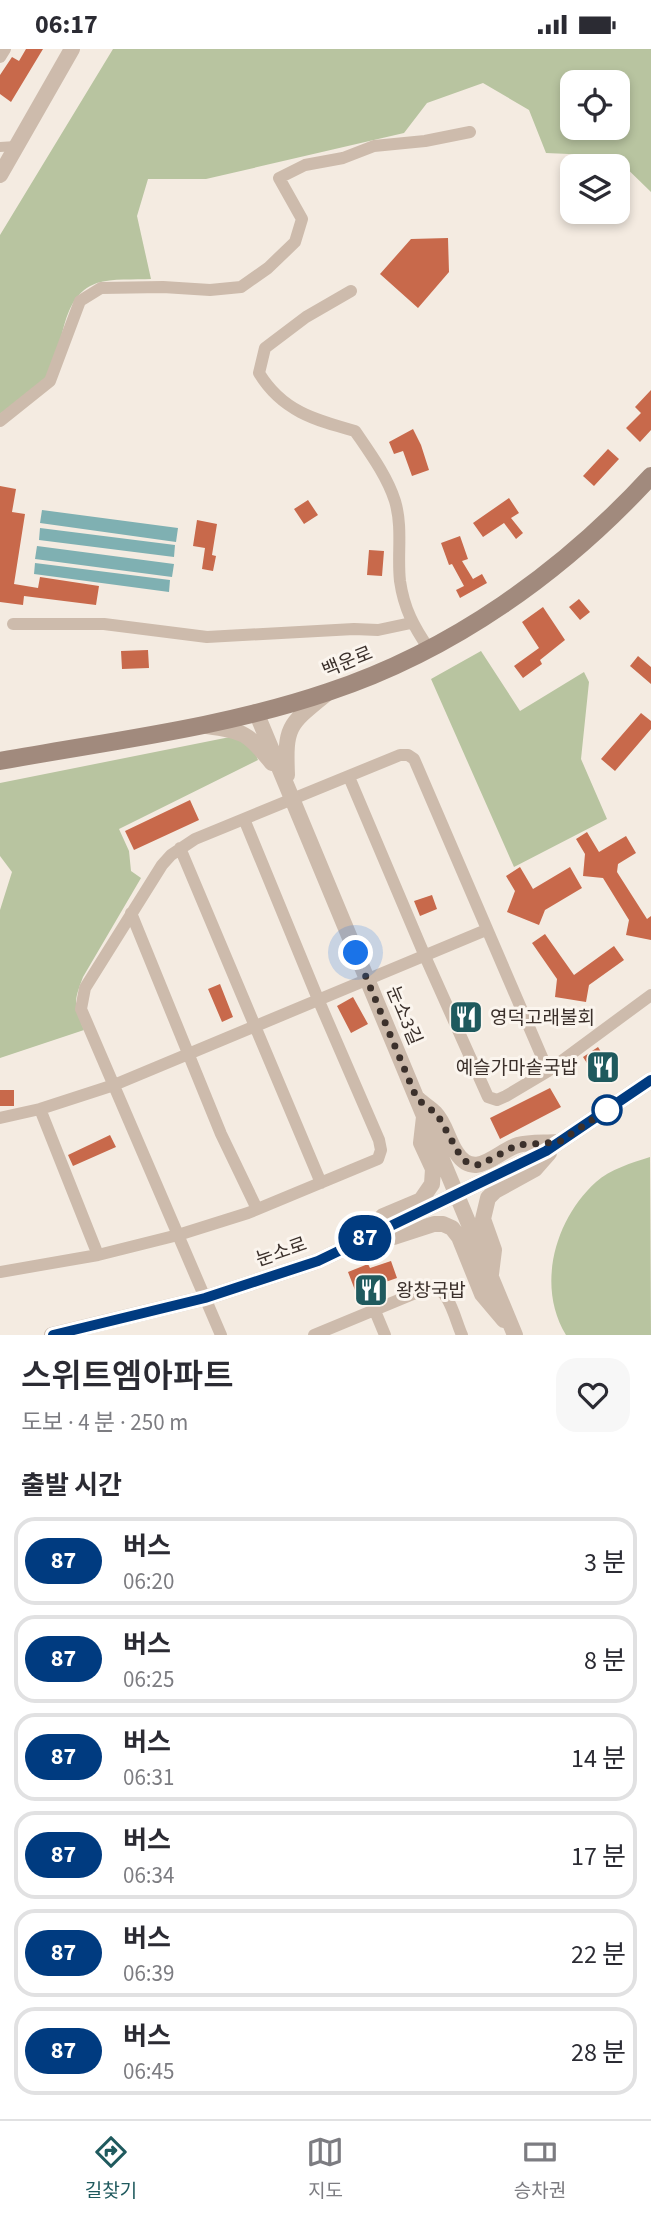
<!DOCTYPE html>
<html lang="ko">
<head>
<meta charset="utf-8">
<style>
	:root { --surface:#fff; --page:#f7f7f7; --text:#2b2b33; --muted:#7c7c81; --line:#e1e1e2; --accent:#1f5a5e }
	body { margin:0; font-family:"Source Sans 3","Noto Sans KR",sans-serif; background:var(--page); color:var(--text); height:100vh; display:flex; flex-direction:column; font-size:26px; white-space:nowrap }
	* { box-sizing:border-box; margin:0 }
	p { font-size:23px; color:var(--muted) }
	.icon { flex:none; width:38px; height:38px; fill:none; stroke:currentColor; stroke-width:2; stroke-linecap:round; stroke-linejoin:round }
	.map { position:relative; height:1286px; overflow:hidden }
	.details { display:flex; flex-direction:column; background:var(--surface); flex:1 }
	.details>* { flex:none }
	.badge { padding:0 14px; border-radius:23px; font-size:24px; line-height:46px }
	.controls { position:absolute; left:560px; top:21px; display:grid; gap:14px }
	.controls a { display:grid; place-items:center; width:70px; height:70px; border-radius:14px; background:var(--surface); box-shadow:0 4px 10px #0003; font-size:35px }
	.you { position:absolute; width:35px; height:35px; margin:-18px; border:5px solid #fff; border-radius:50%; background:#1a73e8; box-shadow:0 0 0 10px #1a73e833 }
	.map>.badge { position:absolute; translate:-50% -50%; box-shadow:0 0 0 4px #fff }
	h2 { padding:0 21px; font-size:26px; line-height:63px }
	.round { display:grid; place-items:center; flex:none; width:74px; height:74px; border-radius:21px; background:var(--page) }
	.summary { display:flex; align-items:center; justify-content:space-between; height:119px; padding:0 21px }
	h1 { font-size:33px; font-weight:600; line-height:52px }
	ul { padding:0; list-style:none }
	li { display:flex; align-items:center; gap:21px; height:88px; margin:0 14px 10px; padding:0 7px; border:4px solid var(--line); border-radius:21px }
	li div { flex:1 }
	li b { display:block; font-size:26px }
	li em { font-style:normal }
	li .badge { min-width:77px; font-weight:700; text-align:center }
	.status { display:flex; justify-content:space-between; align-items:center; height:49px; padding:0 35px; background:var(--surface); direction:ltr }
	.status svg { height:19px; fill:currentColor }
	.tab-bar { display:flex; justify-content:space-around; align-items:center; height:98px; border-top:2px solid var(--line); background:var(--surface); font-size:19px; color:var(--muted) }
	.tab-bar a { display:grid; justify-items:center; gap:4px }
	.tab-bar .current { color:var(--accent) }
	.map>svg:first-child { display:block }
</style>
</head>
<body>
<div class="status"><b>06:17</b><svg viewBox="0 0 49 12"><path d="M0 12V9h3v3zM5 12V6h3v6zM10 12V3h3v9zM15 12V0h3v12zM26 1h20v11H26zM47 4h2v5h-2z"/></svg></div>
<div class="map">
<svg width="651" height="1286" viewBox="0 0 651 1286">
	<rect width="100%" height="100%" fill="#f4ebe1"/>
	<path fill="#b8c4a0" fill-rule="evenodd" d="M 113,0 L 651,0 L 651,143 L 614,107 L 546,104 L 529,61 L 483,34 L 427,54 L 404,84 L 206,130 L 148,130 L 137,167 L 151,230 C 135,231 112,229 97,234 C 58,248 66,298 48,328 C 40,340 12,356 0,365 L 0,186 ZM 572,33 L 618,33 L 618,79 L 572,79 Z
		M 481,602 L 520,662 L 584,623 L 589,633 L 581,710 L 607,770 L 514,818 L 431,630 Z
		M 235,687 L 254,701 L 258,711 L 119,780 L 129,802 L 131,822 L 141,829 L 83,928 C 73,954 74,956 84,981 L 0,1009 L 0,861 L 12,823 L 0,807 L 0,734 Z
		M 650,1108 L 651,1286 L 566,1286 C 536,1237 555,1170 596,1133 C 610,1120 632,1114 650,1108 Z"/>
	<path fill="#7fb0b2" d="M 42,461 L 178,479 L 176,493 L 40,474 Z
		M 40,479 L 175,496 L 174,508 L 39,491 Z
		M 37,497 L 174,515 L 172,528 L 35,510 Z
		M 35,514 L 170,531 L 169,543 L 34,525 Z"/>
	<path fill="#c8694b" d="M 26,0 L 43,0 L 11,53 L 0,45 L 0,26 L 12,8 L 19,12 Z
		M 448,189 L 449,223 L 418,259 L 380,225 L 411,190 Z
		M 651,341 L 651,381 L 640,393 L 626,379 L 641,364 L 635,358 Z
		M 413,380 L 421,396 L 429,421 L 412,427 L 403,402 L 394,405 L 389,393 Z
		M 608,400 L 619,410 L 594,437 L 583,427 Z
		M 0,437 L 16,440 L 12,463 L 25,465 L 14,535 L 38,539 L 40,528 L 99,537 L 96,556 L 24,547 L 23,556 L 0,553 Z
		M 509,449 L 519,464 L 511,469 L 523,484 L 516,490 L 504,474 L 483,488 L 473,474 Z
		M 308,451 L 318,466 L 304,475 L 294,460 Z
		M 197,471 L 217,475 L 212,506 L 216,507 L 213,522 L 202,520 L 205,499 L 193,497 Z
		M 460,487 L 468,510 L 462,512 L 473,530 L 482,525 L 487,534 L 460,549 L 456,541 L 464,537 L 452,515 L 449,516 L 441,494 Z
		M 369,501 L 384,502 L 382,527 L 367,526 Z
		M 579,550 L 590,563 L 580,571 L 569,558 Z
		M 543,558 L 565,591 L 540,611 L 542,615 L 523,629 L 514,617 L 539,599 L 522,573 Z
		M 148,601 L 149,619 L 122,620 L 121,602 Z
		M 638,607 L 651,618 L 651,635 L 630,617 Z
		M 641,664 L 651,672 L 651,680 L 615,722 L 601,710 Z
		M 190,751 L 199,771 L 134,801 L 125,782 Z
		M 587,783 L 599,803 L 626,787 L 636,804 L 618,815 L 617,823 L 647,870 L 651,867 L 651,891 L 626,886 L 629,871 L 603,829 L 583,827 L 585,805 L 576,790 Z
		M 520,818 L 533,840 L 570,818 L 582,839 L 545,861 L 539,876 L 507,863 L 515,842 L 506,827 Z
		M 432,846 L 437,860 L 420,867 L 414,852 Z
		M 545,885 L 574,926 L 614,897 L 624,911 L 589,936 L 586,953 L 555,948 L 557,930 L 532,894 Z
		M 220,935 L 233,968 L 222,973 L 208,940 Z
		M 353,948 L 368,975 L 351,984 L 337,957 Z
		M 598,998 L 615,1025 L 600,1034 L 583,1008 Z
		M 550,1039 L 561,1058 L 500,1090 L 490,1069 Z
		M 0,1041 L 14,1041 L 14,1057 L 0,1057 Z
		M 110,1086 L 116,1098 L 73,1117 L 68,1106 Z
		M 391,1212 L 397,1229 L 365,1240 L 367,1246 L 358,1249 L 348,1223 L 368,1215 L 370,1219 Z"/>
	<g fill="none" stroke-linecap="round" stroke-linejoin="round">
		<path stroke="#cdbbac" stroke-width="10" d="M 0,98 L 16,97"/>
		<path stroke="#cdbbac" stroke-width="12" d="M 0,8 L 5,0
			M 351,242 L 306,268 L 265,299 L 259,324 C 282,362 315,371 355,382 C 370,404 387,427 395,452 C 403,479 397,506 400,532 C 404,560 414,578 429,600
			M 0,372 L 50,332 L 80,252 L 101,239 L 163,238 L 210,241 L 241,238 L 268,219 L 295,193 L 302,170 L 279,129 L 305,116 L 343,109 L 374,97 L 425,92 L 470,83
			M 13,575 L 104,575 L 207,588 L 354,580 L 378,581 L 411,574
			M 349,728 L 424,905 L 488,1048 L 497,1051 L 506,1047 L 548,1022 L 651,946
			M 180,799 L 321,1134
			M 131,864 L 221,1085 L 257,1160
			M 40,1060 L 98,1206
			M 0,1069 L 40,1060 L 114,1036 L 486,881
			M 0,1223 L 98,1206 L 178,1186 L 248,1164 L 378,1110 L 381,1101 L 379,1091 L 318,950 L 244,770
			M 375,1262 L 385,1286
			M 221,1286 L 81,960 L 85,939 L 162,816 L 171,806 L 195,790 L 400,706 L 408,706 L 414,710 L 548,1022
			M 314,1286 L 430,1238 C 449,1237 455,1271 462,1286"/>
		<path stroke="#cdbbac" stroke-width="16" d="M 0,126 L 72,0
			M 256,663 L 515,1286
			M 207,677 C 244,682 248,684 272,714
			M 287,726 C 285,678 288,676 325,646
			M 418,1050 C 423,1055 430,1059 435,1064 C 445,1074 448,1091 456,1103 C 475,1133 497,1102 518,1096 C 529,1093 545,1094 557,1093
			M 370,1185 L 383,1167 L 421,1151 L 432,1135 L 433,1120 L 421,1094 L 424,1068
			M 371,1187 L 394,1188 L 434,1175 L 443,1175 L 452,1179 L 459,1188 L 482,1245 L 504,1271
			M 491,1225 L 494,1201 L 483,1170 L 488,1149 L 495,1142 L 535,1120 L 549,1104
			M 52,1286 L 205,1249 L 318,1212 L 546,1102 L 651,1031"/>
		<path stroke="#a18a7d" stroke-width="18" d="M 0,712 C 109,692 222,679 328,643 C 452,602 563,523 651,427"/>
	</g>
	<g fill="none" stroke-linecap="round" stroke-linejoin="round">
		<g stroke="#fff" stroke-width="16">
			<path id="line" d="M 53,1286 L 205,1249 L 318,1212 L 546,1102 L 651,1031"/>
		</g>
		<use href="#line" stroke="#003b80" stroke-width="10"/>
		<path stroke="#3b302b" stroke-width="7" stroke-dasharray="0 12.6" d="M 356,904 L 417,1050 L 437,1065 L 462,1110 L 470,1115 L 480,1116 L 517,1096 L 559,1093 L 607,1061"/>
	</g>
	<defs>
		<g id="restaurant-square" transform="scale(1.75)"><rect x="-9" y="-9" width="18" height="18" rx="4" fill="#1f5a5e" stroke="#fbf5ee"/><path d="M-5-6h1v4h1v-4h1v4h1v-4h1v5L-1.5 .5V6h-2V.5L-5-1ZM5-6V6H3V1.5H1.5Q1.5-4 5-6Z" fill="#fff"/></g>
	</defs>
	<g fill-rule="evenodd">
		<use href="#restaurant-square" x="466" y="968"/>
		<use href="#restaurant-square" x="603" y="1018"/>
		<use href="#restaurant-square" x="371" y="1241"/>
	</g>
	<circle fill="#fff" stroke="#003b80" stroke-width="3.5" cx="607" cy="1061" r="14"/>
	<g text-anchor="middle" stroke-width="6" stroke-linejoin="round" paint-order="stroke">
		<g font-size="19" fill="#3b302b" stroke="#fbf5ee">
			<text transform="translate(347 612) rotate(-22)" y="7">백운로</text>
			<text transform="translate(405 966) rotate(67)" y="7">눈소3길</text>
			<text transform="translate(281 1202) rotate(-19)" y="7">눈소로</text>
		</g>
		<g font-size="19" fill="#3b302b" stroke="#fbf5ee" text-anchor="start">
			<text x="490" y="975">영덕고래불회</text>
			<text x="578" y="1025" text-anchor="end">예슬가마솥국밥</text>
			<text x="396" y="1248">왕창국밥</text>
		</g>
	</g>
</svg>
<div class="controls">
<a><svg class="icon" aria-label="locate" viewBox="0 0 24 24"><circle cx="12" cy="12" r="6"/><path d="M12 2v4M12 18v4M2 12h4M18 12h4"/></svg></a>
<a><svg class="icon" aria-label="layers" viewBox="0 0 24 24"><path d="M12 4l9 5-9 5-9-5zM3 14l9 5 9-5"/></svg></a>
</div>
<div class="you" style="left:356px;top:904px"></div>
<b class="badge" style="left:365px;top:1189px;background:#003b80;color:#fff">87</b>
</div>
<section class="details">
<div class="summary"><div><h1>스위트엠아파트</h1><p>도보 · 4 분 · 250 m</p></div><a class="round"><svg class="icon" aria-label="heart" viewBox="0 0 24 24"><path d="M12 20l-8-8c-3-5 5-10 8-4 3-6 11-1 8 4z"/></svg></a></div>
<h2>출발 시간</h2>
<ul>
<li><span class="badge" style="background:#003b80;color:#fff">87</span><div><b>버스</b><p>06:20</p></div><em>3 분</em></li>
<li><span class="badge" style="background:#003b80;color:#fff">87</span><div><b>버스</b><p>06:25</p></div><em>8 분</em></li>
<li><span class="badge" style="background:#003b80;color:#fff">87</span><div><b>버스</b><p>06:31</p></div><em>14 분</em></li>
<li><span class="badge" style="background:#003b80;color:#fff">87</span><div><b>버스</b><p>06:34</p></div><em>17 분</em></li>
<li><span class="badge" style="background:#003b80;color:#fff">87</span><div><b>버스</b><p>06:39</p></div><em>22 분</em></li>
<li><span class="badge" style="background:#003b80;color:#fff">87</span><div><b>버스</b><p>06:45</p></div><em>28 분</em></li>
</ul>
</section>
<nav class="tab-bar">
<a class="current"><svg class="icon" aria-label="directions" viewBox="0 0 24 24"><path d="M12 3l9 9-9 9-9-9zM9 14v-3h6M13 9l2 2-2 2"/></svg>길찾기</a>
<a><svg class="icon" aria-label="map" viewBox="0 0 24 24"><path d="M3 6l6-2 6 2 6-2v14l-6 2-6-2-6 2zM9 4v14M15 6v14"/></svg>지도</a>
<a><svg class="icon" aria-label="tickets" viewBox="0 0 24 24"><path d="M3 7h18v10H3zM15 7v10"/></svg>승차권</a>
</nav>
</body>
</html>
